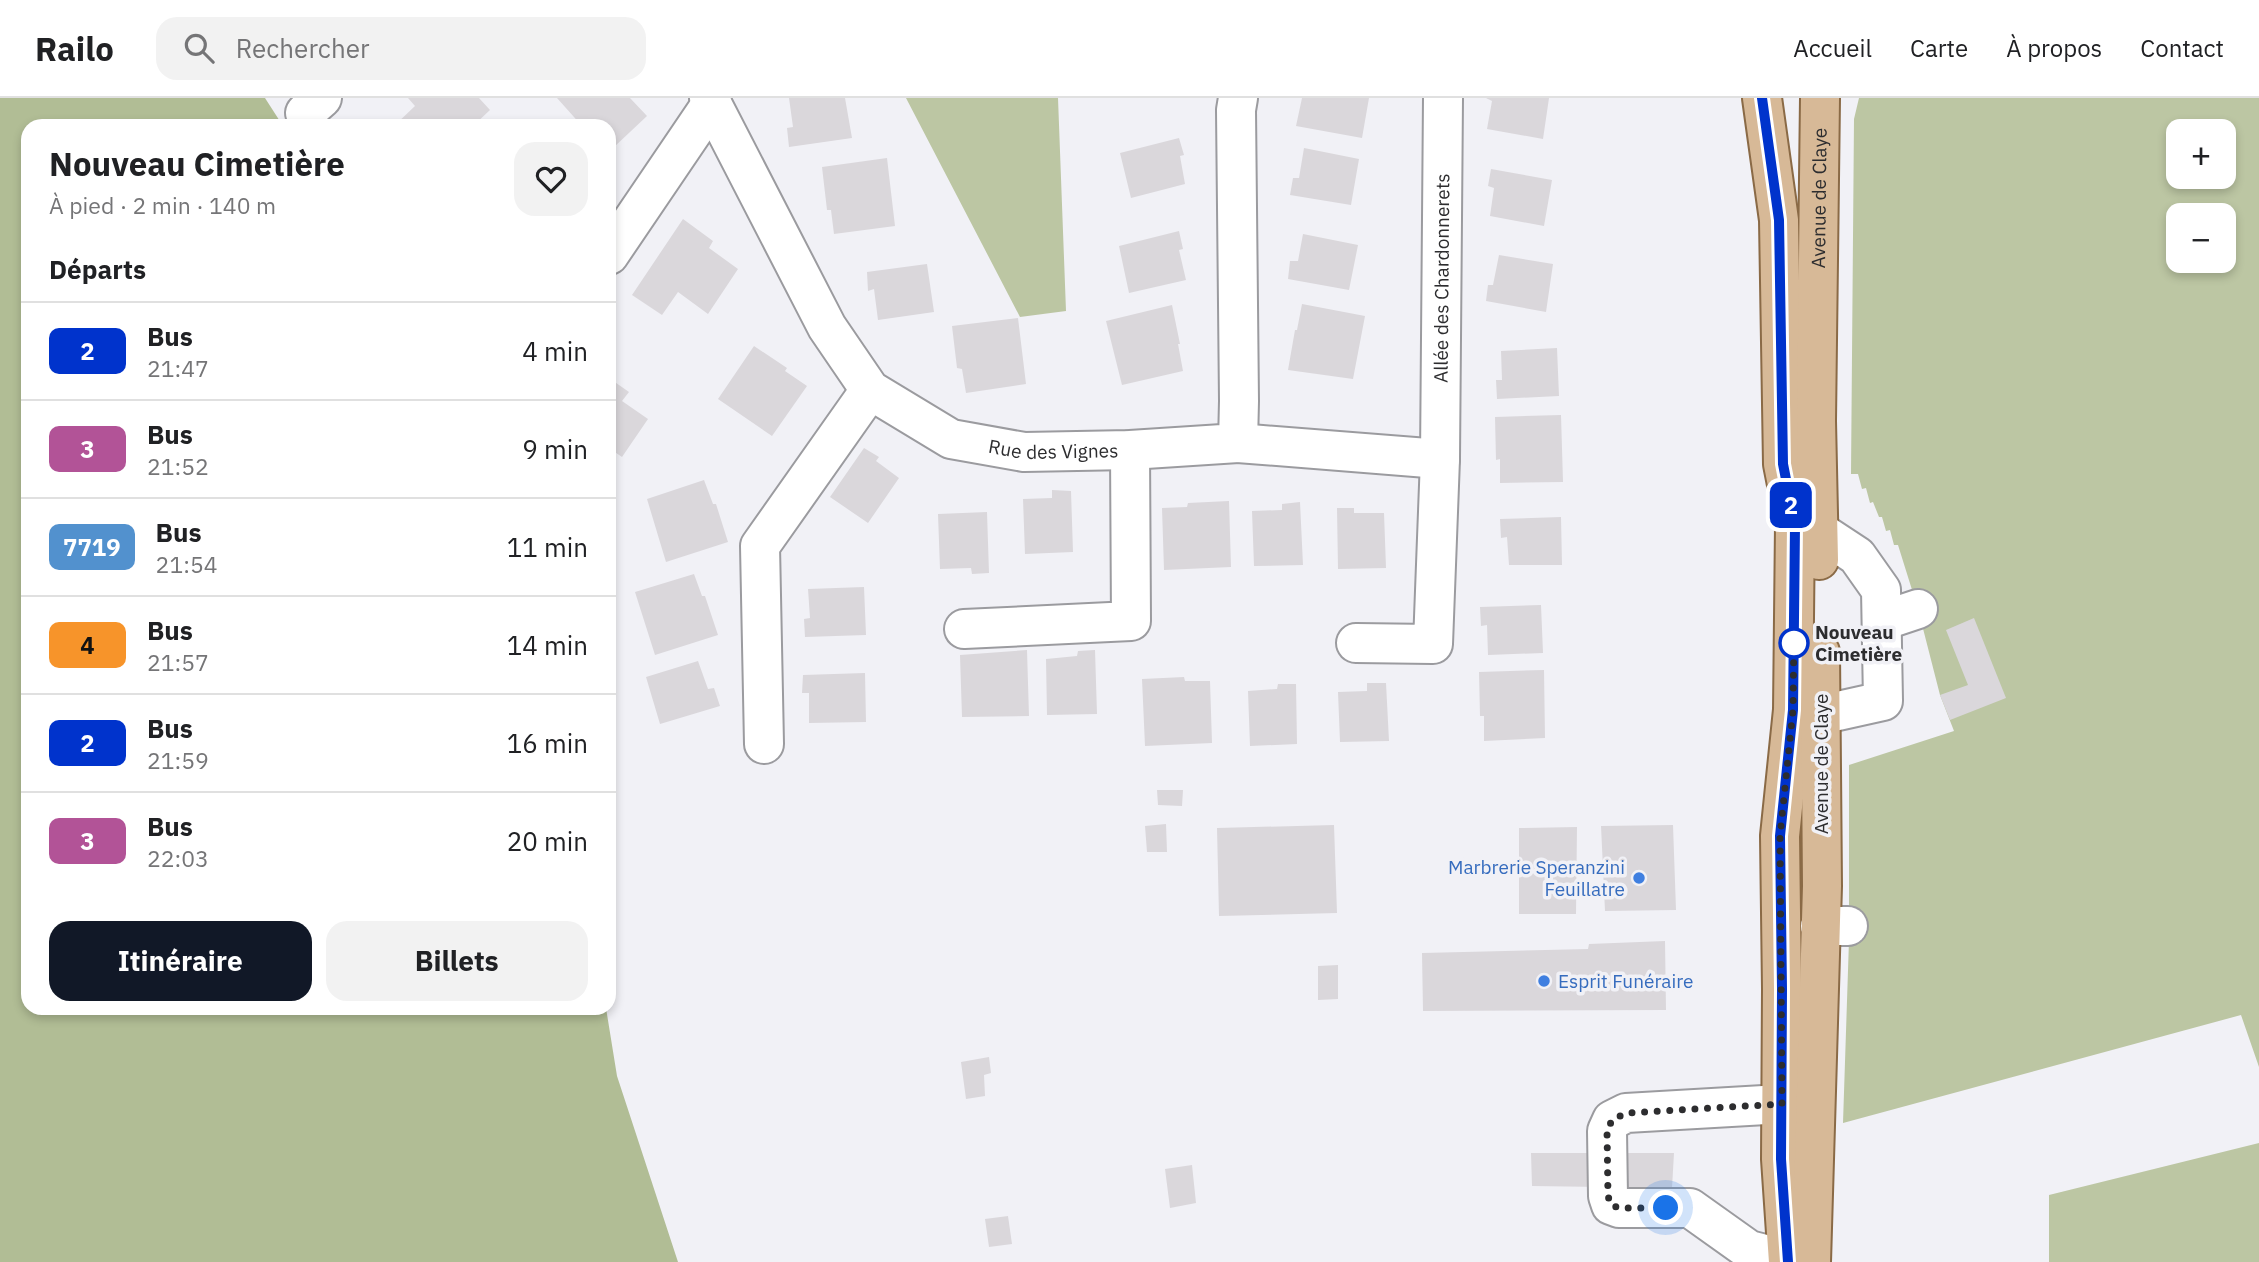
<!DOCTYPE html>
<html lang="fr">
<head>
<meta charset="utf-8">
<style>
	:root { --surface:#fff; --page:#f2f2f2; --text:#202124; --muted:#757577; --line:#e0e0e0; --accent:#111827 }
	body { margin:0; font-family:"IBM Plex Sans",sans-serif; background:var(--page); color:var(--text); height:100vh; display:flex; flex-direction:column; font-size:26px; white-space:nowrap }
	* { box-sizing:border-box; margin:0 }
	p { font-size:23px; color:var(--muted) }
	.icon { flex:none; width:38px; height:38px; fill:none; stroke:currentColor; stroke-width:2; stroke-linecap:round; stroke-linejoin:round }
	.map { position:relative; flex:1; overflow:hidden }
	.side { position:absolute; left:21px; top:21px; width:595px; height:896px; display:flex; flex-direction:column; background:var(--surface); border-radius:21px; box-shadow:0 4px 10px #0003 }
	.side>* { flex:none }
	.badge { padding:0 14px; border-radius:10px; font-size:24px; line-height:46px }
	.fabs { position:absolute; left:2166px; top:21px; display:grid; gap:14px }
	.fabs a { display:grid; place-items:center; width:70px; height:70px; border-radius:14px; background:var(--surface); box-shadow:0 4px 10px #0003; font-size:35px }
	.you { position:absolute; width:35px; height:35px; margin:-18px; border:5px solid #fff; border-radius:50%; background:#1a73e8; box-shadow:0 0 0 10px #1a73e833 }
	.map>.badge { position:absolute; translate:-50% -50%; box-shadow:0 0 0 4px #fff }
	h2 { padding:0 28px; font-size:26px; line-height:63px }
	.round { display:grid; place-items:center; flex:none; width:74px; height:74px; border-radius:21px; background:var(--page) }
	.head { display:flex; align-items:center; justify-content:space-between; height:119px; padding:0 28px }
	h1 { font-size:33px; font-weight:800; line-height:52px }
	.cta { display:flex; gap:14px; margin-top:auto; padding:14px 28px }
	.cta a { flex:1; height:80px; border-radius:21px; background:var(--accent); color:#fff; font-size:28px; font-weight:800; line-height:80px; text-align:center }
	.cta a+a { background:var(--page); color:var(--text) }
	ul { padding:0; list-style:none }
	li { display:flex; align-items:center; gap:21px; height:98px; padding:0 28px; border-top:2px solid var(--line) }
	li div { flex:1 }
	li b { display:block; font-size:26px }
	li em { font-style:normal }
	li .badge { min-width:77px; font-weight:700; text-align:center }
	header { display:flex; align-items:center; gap:42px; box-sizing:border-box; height:98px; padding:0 35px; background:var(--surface); border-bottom:2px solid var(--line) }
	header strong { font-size:33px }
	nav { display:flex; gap:38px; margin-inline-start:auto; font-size:24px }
	.search { width:490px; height:63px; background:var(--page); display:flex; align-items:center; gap:18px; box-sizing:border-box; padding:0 24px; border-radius:21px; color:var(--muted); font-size:26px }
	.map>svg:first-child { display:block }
</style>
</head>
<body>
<header>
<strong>Railo</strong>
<div class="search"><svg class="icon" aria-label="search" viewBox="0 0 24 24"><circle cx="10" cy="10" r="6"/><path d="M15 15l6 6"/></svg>Rechercher</div>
<nav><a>Accueil</a><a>Carte</a><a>À propos</a><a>Contact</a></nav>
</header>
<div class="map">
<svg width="2259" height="1164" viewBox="0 0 2259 1164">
	<rect width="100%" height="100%" fill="#f1f1f6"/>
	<path fill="#bcc6a3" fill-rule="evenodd" d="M 906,0 L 1058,0 L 1066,213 L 1020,219 Z
		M 1859,0 L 2259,0 L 2259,969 L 2241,917 L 1843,1025 L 1849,842 L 1849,667 L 1954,633 L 1940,597 L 1918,511 L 1898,447 L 1894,447 L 1890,432 L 1886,433 L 1882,419 L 1879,419 L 1873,404 L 1870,405 L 1866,390 L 1862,391 L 1858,376 L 1851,376 L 1854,21 ZM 2179,33 L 2224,33 L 2224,79 L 2179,79 ZM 2179,117 L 2224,117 L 2224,163 L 2179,163 Z
		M 2259,1045 L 2259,1164 L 2049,1164 L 2049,1097 Z"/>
	<path fill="#b1bd95" d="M 0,0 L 265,0 L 283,28 L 28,28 L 28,910 L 606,910 L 617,978 L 678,1164 L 0,1164 Z"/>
	<path fill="#dad7db" d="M 408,0 L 479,0 L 490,12 L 473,28 L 394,28 L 415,8 Z
		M 557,0 L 630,0 L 647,18 L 613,50 L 609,46 L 609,28 L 582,28 Z
		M 789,0 L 845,0 L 852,40 L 789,49 L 787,30 L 793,29 Z
		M 1302,0 L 1369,0 L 1362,40 L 1296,28 Z
		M 1486,0 L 1549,0 L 1543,41 L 1487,31 L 1492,3 Z
		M 1179,40 L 1184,57 L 1180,58 L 1185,86 L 1131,100 L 1120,55 Z
		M 1304,50 L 1359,61 L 1351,107 L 1290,97 L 1293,80 L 1299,80 Z
		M 887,60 L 895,128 L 834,136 L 831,112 L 827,112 L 822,69 Z
		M 1491,71 L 1552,82 L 1544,128 L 1490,118 L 1494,90 L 1488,88 Z
		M 683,121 L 713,143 L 709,150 L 738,171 L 708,216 L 678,194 L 662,217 L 632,197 Z
		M 1179,133 L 1183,151 L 1179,152 L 1186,182 L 1129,195 L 1119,148 Z
		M 1303,136 L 1358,147 L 1349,192 L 1288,181 L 1290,163 L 1298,163 Z
		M 1499,157 L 1553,166 L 1546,214 L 1486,203 L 1488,187 L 1493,187 Z
		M 927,166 L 934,214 L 878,222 L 874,191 L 868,193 L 867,174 Z
		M 1302,206 L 1365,218 L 1353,281 L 1288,272 L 1295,232 L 1297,232 Z
		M 1172,207 L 1180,246 L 1178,246 L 1183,273 L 1122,287 L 1106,223 Z
		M 1018,220 L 1026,286 L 966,295 L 962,271 L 957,270 L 952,228 Z
		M 754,248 L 787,270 L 785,273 L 807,288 L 772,338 L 718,301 Z
		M 1557,250 L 1559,298 L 1497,301 L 1496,282 L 1502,282 L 1501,253 Z
		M 609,280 L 629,294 L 622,303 L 648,321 L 622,359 L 609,350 Z
		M 1561,317 L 1563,384 L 1500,385 L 1500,361 L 1496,362 L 1495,319 Z
		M 864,350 L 879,359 L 876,363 L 899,380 L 868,425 L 830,399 Z
		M 704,382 L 713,406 L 716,406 L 728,444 L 666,464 L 647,401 Z
		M 1052,392 L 1071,393 L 1073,454 L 1025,456 L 1023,401 L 1052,400 Z
		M 1229,403 L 1231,469 L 1164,472 L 1162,410 L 1187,409 L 1188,405 Z
		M 1300,404 L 1303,467 L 1254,468 L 1252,413 L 1282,412 L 1282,406 Z
		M 1337,410 L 1354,410 L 1354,415 L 1384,415 L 1386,470 L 1338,471 Z
		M 987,414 L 989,475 L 972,476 L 971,470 L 940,471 L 938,416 Z
		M 1561,419 L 1562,467 L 1509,467 L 1507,439 L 1501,440 L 1500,421 Z
		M 694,476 L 702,498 L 705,498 L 718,537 L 655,557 L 635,494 Z
		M 864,489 L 866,537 L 805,539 L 804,521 L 810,520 L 808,491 Z
		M 1541,507 L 1543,555 L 1488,557 L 1487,527 L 1481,528 L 1480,509 Z
		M 1974,520 L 2006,600 L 1950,622 L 1940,597 L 1968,587 L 1946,532 Z
		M 1027,552 L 1029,618 L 962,619 L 960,557 Z
		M 1095,552 L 1097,616 L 1047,617 L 1046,561 L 1077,558 L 1078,553 Z
		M 698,563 L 708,591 L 714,590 L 720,608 L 660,626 L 646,579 Z
		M 1544,572 L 1545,640 L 1484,643 L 1484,618 L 1480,618 L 1479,574 Z
		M 865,575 L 866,624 L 809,625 L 809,595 L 802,595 L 803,577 Z
		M 1184,579 L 1185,583 L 1210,583 L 1212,645 L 1145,648 L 1142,581 Z
		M 1367,585 L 1386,585 L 1389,643 L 1340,644 L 1338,594 L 1367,593 Z
		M 1278,586 L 1296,586 L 1297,646 L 1250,648 L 1248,593 L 1277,591 Z
		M 1157,692 L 1183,692 L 1182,708 L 1158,707 Z
		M 1166,726 L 1167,754 L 1147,754 L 1145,728 Z
		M 1334,727 L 1337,815 L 1219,818 L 1217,730 Z
		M 1673,727 L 1676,812 L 1605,813 L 1601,728 Z
		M 1577,729 L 1576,816 L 1519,816 L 1519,730 Z
		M 1665,843 L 1666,912 L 1423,913 L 1422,855 L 1588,851 L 1589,846 Z
		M 1338,867 L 1338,901 L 1318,902 L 1318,868 Z
		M 989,959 L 991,975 L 984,977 L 985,998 L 966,1001 L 961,964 Z
		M 1531,1055 L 1674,1055 L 1672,1090 L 1532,1088 Z
		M 1192,1067 L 1196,1105 L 1170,1110 L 1165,1071 Z
		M 1008,1118 L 1012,1146 L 989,1149 L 985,1121 Z"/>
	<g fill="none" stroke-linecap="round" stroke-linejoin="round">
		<g stroke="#9b9b9f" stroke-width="42">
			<g id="minor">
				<path id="s1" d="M 709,0 L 827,229 L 870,292 L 951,341 L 1024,354 L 1130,352 L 1238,345 L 1239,303 L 1236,12 L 1238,0"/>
				<path d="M 305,15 L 322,0"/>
				<path d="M 609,157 L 712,5"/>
				<path d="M 1238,345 L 1440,361"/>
				<path d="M 1819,433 L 1857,458 L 1881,492 L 1883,603 L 1820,617"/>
				<path d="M 1882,523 L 1918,511"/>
				<path d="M 964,531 L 1131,523 L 1130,352"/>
				<path id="s2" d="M 1356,545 L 1433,546 L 1440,361 L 1443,0"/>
				<path d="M 764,646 L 760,448 L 870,292"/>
				<path d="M 1820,828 L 1848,828"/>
				<path d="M 1782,1006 L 1626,1015 L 1612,1022 L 1607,1033 L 1608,1098 L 1611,1107 L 1619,1110 L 1690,1110 L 1749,1152 L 1788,1162"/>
			</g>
		</g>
		<g stroke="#8a6a46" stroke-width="42">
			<g id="major">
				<path d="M 1762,0 L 1779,122 L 1783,366 L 1795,427 L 1793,612 L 1780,738 L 1782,891 L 1781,1061 L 1788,1164"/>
				<path id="s3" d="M 1819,462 L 1816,323 L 1820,0"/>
				<path d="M 1811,1164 L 1822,788 L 1820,554"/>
			</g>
		</g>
		<use href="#minor" stroke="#fff" stroke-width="38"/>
		<use href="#major" stroke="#d7b997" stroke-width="38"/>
	</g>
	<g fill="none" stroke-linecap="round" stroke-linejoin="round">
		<g stroke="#fff" stroke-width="16">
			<path id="line" d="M 1762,0 L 1779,122 L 1783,366 L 1795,427 L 1793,612 L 1780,738 L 1782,891 L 1781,1061 L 1788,1164"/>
		</g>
		<use href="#line" stroke="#03c" stroke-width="10"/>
		<path stroke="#2d2d2f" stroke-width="7" stroke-dasharray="0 12.6" d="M 1666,1110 L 1619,1110 L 1611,1107 L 1608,1098 L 1607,1033 L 1612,1022 L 1626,1015 L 1782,1006 L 1780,738 L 1793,612 L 1794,533 L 1794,545"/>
	</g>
	<circle fill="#fff" stroke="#03c" stroke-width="3.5" cx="1794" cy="545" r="14"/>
	<g fill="#3f7fe0" stroke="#f1f1f6" stroke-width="2.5">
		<circle cx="1639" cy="780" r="7"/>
		<circle cx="1544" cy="883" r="7"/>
	</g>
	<g text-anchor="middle" stroke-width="7" stroke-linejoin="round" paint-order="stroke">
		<g font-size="19" fill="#2d2d2f" stroke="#f1f1f6">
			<text dy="7" stroke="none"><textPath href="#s3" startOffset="362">Avenue de Claye</textPath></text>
			<text dy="7" stroke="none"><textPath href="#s2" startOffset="443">Allée des Chardonnerets</textPath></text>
			<text dy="7" stroke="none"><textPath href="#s1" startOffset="532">Rue des Vignes</textPath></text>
			<text transform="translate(1821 666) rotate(-90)" y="7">Avenue de Claye</text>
		</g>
		<g font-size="19" font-weight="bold" fill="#2d2d2f" stroke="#f1f1f6" text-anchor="start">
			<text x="1815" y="541">Nouveau<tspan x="1815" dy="22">Cimetière</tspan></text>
		</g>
		<g font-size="19" fill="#366cbe" stroke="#f1f1f6" text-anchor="end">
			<text x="1625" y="776">Marbrerie Speranzini<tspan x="1625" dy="22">Feuillatre</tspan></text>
			<text x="1558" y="890" text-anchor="start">Esprit Funéraire</text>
		</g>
	</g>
</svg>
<div class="fabs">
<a>+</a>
<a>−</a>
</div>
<div class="you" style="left:1666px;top:1110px"></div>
<b class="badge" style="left:1791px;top:407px;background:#03c;color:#fff">2</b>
<section class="side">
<div class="head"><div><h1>Nouveau Cimetière</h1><p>À pied · 2 min · 140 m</p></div><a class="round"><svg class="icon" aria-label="heart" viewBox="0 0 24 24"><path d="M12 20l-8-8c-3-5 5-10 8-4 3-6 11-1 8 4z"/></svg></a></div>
<h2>Départs</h2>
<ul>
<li><span class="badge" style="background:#03c;color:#fff">2</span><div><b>Bus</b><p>21:47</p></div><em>4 min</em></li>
<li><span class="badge" style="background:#b25397;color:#fff">3</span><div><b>Bus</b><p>21:52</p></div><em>9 min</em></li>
<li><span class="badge" style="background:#5291ce;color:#fff">7719</span><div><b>Bus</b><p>21:54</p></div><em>11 min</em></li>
<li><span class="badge" style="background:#f7942a;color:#111">4</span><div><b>Bus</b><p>21:57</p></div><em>14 min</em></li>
<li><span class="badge" style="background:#03c;color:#fff">2</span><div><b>Bus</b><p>21:59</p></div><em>16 min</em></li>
<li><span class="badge" style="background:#b25397;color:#fff">3</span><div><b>Bus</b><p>22:03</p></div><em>20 min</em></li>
</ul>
<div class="cta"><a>Itinéraire</a><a>Billets</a></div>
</section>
</div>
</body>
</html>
